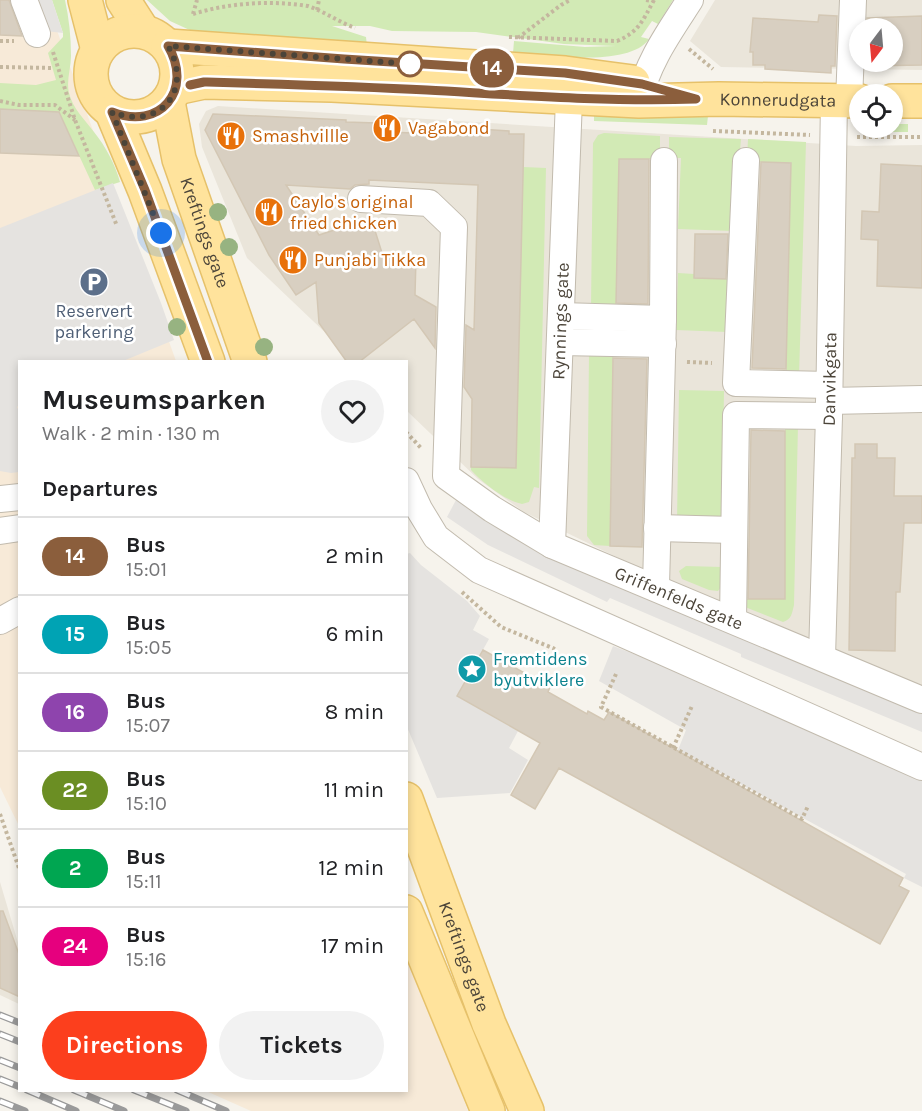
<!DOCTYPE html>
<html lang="en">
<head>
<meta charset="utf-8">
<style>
	:root { --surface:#fff; --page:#f2f2f2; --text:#202124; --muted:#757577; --line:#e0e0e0; --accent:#fc3f1d }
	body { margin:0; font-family:Karla,sans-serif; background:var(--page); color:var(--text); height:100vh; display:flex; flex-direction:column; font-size:22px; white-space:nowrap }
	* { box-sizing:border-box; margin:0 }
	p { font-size:20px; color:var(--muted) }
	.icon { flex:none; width:33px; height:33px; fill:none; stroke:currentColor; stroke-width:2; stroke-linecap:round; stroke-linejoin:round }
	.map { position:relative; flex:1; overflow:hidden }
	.panel { position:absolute; left:18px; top:360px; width:390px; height:732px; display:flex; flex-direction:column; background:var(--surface); border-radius:0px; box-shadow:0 3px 9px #0003 }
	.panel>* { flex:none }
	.badge { padding:0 12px; border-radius:20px; font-size:21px; line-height:39px }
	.needle { width:39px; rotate:196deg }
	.buttons { position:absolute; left:849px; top:18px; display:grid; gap:12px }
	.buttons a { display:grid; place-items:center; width:54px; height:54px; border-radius:50%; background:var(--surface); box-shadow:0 3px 9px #0003; font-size:30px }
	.you { position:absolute; width:30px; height:30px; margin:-15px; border:4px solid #fff; border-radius:50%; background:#1a73e8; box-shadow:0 0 0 9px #1a73e833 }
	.map>.badge { position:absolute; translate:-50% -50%; box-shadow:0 0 0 3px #fff }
	h2 { padding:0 24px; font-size:22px; line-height:54px }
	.round { display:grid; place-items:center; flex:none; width:63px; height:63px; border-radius:32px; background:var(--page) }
	.head { display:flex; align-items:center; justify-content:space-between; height:102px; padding:0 24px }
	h1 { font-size:28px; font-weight:700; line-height:45px }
	.primary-button { display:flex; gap:12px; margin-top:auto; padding:12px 24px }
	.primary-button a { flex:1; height:69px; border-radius:36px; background:var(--accent); color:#fff; font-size:24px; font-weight:700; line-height:69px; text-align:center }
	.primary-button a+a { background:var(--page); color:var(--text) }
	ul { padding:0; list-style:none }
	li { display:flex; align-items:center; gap:18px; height:78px; padding:0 24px; border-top:2px solid var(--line) }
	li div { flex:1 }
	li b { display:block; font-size:22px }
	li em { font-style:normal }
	li .badge { min-width:66px; font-weight:700; text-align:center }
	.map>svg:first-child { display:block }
</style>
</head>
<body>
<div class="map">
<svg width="922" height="1111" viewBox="0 0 922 1111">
	<rect width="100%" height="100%" fill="#f6f3ec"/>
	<path fill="#eae5da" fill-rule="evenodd" d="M 715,0 L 922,0 L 922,70 L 721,67 L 690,41 ZM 860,28 L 892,28 L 892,62 L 860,62 Z
		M 218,106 L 856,146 L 922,145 L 922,700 L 822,657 L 524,512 L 478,479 L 407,411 L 406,362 L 355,361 L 247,258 L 202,147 L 199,124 L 206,111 Z
		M 0,882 L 19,946 L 19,1004 L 0,995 Z"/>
	<path fill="#f7ead8" d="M 0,0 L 46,0 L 176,361 L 20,362 L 19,826 L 0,787 Z
		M 407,950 L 468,1111 L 251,1111 L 206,1091 L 406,1090 Z"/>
	<path fill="#d2eab5" d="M 52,0 L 65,0 C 69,18 71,37 71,56 C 71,68 66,81 69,93 C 73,109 85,120 94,132 C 106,147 115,164 120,182 L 95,190 L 59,112 L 0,109 L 0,83 L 36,85 L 56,80 L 48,53 L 63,37 L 63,33 Z
		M 147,0 L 673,0 L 658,24 L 652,21 L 641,37 L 649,39 C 629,68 546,55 513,53 L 514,41 L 585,47 L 616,46 L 564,44 L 476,32 L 392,31 L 370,26 L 332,26 L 366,37 L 367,46 L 194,32 L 170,21 Z
		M 594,112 L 708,116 L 707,125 L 594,121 Z
		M 893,124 L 908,124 L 908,132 L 862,132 L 862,128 L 892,128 Z
		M 604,133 L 660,136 L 660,159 L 619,159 L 616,308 L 591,307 L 593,143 L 598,135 Z
		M 669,137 L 741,139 L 733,231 L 678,229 L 681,158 L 669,158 Z
		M 748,139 L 806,142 L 799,377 L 786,376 L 791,163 L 753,162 L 747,159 Z
		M 523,167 L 546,168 L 539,488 L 534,487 L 529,502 L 522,504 C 504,500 483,483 471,470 L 471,467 L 515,468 Z
		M 678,273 L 694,274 L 694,278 L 729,279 L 727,332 L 676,330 Z
		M 589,355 L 613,356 L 610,546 L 594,545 L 587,536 Z
		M 679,390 L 724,391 L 722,522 L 677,522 Z
		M 785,425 L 798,425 L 794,605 C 792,613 792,619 783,622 L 745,607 L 746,599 L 785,599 Z
		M 686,566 L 722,567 L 721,587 L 718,591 L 709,590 L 682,579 L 679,571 Z"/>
	<path fill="#e5e3e0" d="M 24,0 L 52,0 L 63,33 L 36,30 Z
		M 113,183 L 161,303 L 174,340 L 123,361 L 20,362 L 19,405 L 17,407 L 20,413 L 19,472 L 11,473 L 0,471 L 0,228 Z
		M 456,500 L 498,526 L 922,712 L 922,732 L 741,657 L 741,654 L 610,598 L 607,602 L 488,545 L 447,517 Z
		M 410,553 L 421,565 L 467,601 L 480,616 L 473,630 L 489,639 L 457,696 L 518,731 L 509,748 L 528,760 L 510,793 L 437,798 L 407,727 L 406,554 Z
		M 613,646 L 785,712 L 922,773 L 922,887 L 904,878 L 906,874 L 678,750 L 686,730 L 599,681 Z"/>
	<path fill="#d8cfc1" stroke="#d3c7b4" stroke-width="1.5" d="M 0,0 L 9,0 L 22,36 L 0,35 Z
		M 819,15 L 837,16 L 835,66 L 831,66 L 831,73 L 765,69 L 765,65 L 753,65 L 753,52 L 750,52 L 753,18 L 818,22 Z
		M 922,16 L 922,65 L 865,66 L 866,62 L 892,62 L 892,28 L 867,28 L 867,18 Z
		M 0,109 L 59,112 L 79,156 L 0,153 Z
		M 213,114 L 346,120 L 346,122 L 376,123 L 375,127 L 390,128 L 390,132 L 479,136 L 479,129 L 509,131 L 509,134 L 524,134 L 516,468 L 471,467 L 472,399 L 464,387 L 466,325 L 474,330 L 478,185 L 369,180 L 369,184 L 355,185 L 350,189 L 286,185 L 319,235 L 371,218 L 383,256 L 416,258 L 415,295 L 436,307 L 435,348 L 414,319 L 359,362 L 347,362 L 319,323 L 316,282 L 296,295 L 269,255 L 205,130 Z
		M 619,159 L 649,159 L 648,304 L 616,303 Z
		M 761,162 L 791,163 L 786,369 L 752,368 Z
		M 881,164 L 922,166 L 922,288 L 877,286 L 878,240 L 861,239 L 862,211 L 879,212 Z
		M 695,234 L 728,234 L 726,279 L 694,278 Z
		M 613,358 L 647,359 L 642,547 L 610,546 Z
		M 751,430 L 785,431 L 785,599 L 748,599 Z
		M 855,444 L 877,444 L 877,458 L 895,458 L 894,496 L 922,496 L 922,523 L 904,523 L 900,592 L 896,592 L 895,651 L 849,650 L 852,458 L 855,458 Z
		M 483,650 L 550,687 L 548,692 L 587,714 L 588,711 L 604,720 L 609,712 L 903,878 L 899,886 L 909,891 L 880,944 L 559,768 L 535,809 L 511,795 L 540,743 L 457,696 Z
		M 0,911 L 3,911 L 20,957 L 20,997 L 0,988 Z"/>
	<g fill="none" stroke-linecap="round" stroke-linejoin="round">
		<g stroke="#c2bbae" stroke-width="28">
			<g id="minor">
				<path d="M 24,0 L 37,34"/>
				<path d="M 639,101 C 646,64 670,31 690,0"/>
				<path d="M 849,101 L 853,0"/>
				<path d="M 746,161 L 736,383 L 829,385"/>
				<path id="s1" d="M 361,199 L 429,203 L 454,227 L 446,476 L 492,509 L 552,545 L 922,700"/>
				<path d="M 561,316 L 663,319 L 664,161"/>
				<path d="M 560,342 L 663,344"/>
				<path d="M 829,401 L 922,399"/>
				<path d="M 406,481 L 419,509 L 436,537 L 479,570 L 922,767"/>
				<path d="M 0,499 L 20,497"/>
				<path d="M 657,528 L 734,530"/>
				<path d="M 0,531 L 20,528"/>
				<path id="s2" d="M 552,545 L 569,99"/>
				<path d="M 656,586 L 663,319"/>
				<path d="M 733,620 L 736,415 L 829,416"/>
				<path d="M 0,621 L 20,610"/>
				<path id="s3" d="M 822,657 L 829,416 L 834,101"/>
			</g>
		</g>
		<g stroke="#e6c16a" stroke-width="36">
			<g id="major">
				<path d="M 85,0 L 98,50"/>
				<path d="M 123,0 L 143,31"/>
				<circle cx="134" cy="74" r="43"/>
				<path d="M 168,46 L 565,73 L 633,82"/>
				<path id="s4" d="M 176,88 L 204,82 L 332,85 L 639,101 L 719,99 L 860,101"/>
				<path d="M 892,101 L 922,101"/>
				<path id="s5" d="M 168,102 L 179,159 L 250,362"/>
				<path d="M 112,112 L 145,191 L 208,362"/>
				<path id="s6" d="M 406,799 L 489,1024 L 527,1111"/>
				<path d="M 406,912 L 488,1111"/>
			</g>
		</g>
		<path stroke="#c4b79f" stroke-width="4" stroke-dasharray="3 3" stroke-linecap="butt" d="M 646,0 L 653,1
			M 317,10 L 319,0
			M 193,14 C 229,3 270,0 308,6 C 325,12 339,22 355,28
			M 193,14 L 197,0
			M 509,37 L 617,41 C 639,32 643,20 654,0
			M 518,38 L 561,5 L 570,0
			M 0,41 L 14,41
			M 689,49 L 713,69
			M 53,52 L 75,120 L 117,226
			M 0,67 L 52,68
			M 0,101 L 19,105 L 55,105 L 75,120
			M 713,131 L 810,135
			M 857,137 L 922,137
			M 687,362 L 712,363
			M 406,432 L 422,449
			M 462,592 L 501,627 L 555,649
			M 616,674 L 601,707 L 802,819 L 808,806
			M 673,748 L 692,706
			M 0,814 L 20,871"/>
		<use href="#minor" stroke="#fff" stroke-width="26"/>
		<use href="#major" stroke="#ffe39c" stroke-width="33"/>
		<g stroke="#9a9a9a" stroke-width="7">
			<path id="rail" d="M 0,1015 L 20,1023
				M 0,1034 L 20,1042
				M 0,1060 L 20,1068
				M 0,1079 L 20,1087
				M 27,1090 L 76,1111
				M 74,1090 L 124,1111
				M 134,1090 L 186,1111
				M 177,1090 L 226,1111
				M 0,1101 L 25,1111"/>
		</g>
		<use href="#rail" stroke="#fff" stroke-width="4.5" stroke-dasharray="14" stroke-linecap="butt"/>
	</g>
	<g fill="#97b381">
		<circle cx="218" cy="212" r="9"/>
		<circle cx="229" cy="247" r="9"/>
		<circle cx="177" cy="327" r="9"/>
		<circle cx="264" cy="347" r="9"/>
	</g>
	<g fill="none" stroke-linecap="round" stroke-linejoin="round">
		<g stroke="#fff" stroke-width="14">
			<path id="line" d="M 190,85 L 204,82 C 278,84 353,86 427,90 C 517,95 606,102 696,99 L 642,84 L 565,73 L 344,59 L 168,46 C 194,90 160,131 112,112 L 145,190 L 208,362"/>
		</g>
		<use href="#line" stroke="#8b5e3c" stroke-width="9"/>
		<path stroke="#4b4439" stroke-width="6" stroke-dasharray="0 10.8" d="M 161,233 L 112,112 C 160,131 194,90 168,46 L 412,64 L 410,64"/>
	</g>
	<defs>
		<g id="restaurant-disc" transform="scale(1.5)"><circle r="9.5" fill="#e8710a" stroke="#fff"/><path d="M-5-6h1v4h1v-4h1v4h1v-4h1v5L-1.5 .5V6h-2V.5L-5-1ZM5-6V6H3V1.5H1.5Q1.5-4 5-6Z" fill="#fff"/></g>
		<g id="parking-disc" transform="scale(1.5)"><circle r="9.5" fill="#5c6f8a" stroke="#fff"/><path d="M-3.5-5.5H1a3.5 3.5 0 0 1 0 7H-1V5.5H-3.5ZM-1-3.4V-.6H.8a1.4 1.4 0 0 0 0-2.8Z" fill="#fff"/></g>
		<g id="sight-disc" transform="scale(1.5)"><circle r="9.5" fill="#0f9aa8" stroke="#fff"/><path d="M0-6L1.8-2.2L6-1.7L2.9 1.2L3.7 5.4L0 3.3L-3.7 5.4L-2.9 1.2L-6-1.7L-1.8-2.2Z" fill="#fff"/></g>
	</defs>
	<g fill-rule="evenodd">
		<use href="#restaurant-disc" x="387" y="128"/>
		<use href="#restaurant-disc" x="231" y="136"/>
		<use href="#restaurant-disc" x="269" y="212"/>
		<use href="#restaurant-disc" x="293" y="260"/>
		<use href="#parking-disc" x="94" y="282"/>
		<use href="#sight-disc" x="472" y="669"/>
	</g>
	<circle fill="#fff" stroke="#8b5e3c" stroke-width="3" cx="410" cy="64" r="12"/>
	<g text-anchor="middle" stroke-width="5" stroke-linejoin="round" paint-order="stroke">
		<g font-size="18" fill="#4b4439" stroke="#fff">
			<text dy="6" stroke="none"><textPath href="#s4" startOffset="603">Konnerudgata</textPath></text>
			<text dy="6" stroke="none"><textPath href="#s5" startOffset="136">Kreftings gate</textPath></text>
			<text dy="6" stroke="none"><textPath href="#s2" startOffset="224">Rynnings gate</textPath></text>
			<text dy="6" stroke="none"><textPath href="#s3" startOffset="278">Danvikgata</textPath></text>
			<text dy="6" stroke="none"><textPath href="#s1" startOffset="616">Griffenfelds gate</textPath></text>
			<text dy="6" stroke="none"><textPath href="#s6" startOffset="168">Kreftings gate</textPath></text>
		</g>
		<g font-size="18" fill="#c56008" stroke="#fff" text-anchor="start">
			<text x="408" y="134">Vagabond</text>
			<text x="252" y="142">Smashvillle</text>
			<text x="290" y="208">Caylo's original<tspan x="290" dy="21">fried chicken</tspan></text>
			<text x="314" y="266">Punjabi Tikka</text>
		</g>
		<g font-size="18" fill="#4e5e75" stroke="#fff">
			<text x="94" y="317">Reservert<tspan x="94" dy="21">parkering</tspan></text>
		</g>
		<g font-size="18" fill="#0d838f" stroke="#fff" text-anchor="start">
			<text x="493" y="665">Fremtidens<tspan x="493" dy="21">byutviklere</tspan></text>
		</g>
	</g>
</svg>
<div class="buttons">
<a><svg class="needle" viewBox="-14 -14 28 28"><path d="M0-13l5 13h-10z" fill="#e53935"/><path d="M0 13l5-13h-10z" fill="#757577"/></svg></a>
<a><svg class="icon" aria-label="locate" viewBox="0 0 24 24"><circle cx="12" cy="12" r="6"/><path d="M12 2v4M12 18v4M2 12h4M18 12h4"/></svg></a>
</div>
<div class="you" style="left:161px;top:233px"></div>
<b class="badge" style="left:492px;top:68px;background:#8b5e3c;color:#fff">14</b>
<section class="panel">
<div class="head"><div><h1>Museumsparken</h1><p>Walk · 2 min · 130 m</p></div><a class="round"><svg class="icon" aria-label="heart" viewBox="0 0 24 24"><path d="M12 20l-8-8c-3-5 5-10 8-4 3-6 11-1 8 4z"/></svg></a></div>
<h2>Departures</h2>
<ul>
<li><span class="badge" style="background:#8b5e3c;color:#fff">14</span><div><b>Bus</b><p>15:01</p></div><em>2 min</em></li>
<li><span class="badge" style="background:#00a3b4;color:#fff">15</span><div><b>Bus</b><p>15:05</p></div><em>6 min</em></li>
<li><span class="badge" style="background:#8e44ad;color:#fff">16</span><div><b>Bus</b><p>15:07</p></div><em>8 min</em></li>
<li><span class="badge" style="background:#6b8e23;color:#fff">22</span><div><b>Bus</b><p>15:10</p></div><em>11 min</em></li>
<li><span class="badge" style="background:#00a651;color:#fff">2</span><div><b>Bus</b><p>15:11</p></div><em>12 min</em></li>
<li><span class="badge" style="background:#e6007e;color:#fff">24</span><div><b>Bus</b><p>15:16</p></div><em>17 min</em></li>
</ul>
<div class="primary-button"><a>Directions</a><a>Tickets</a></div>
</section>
</div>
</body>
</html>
